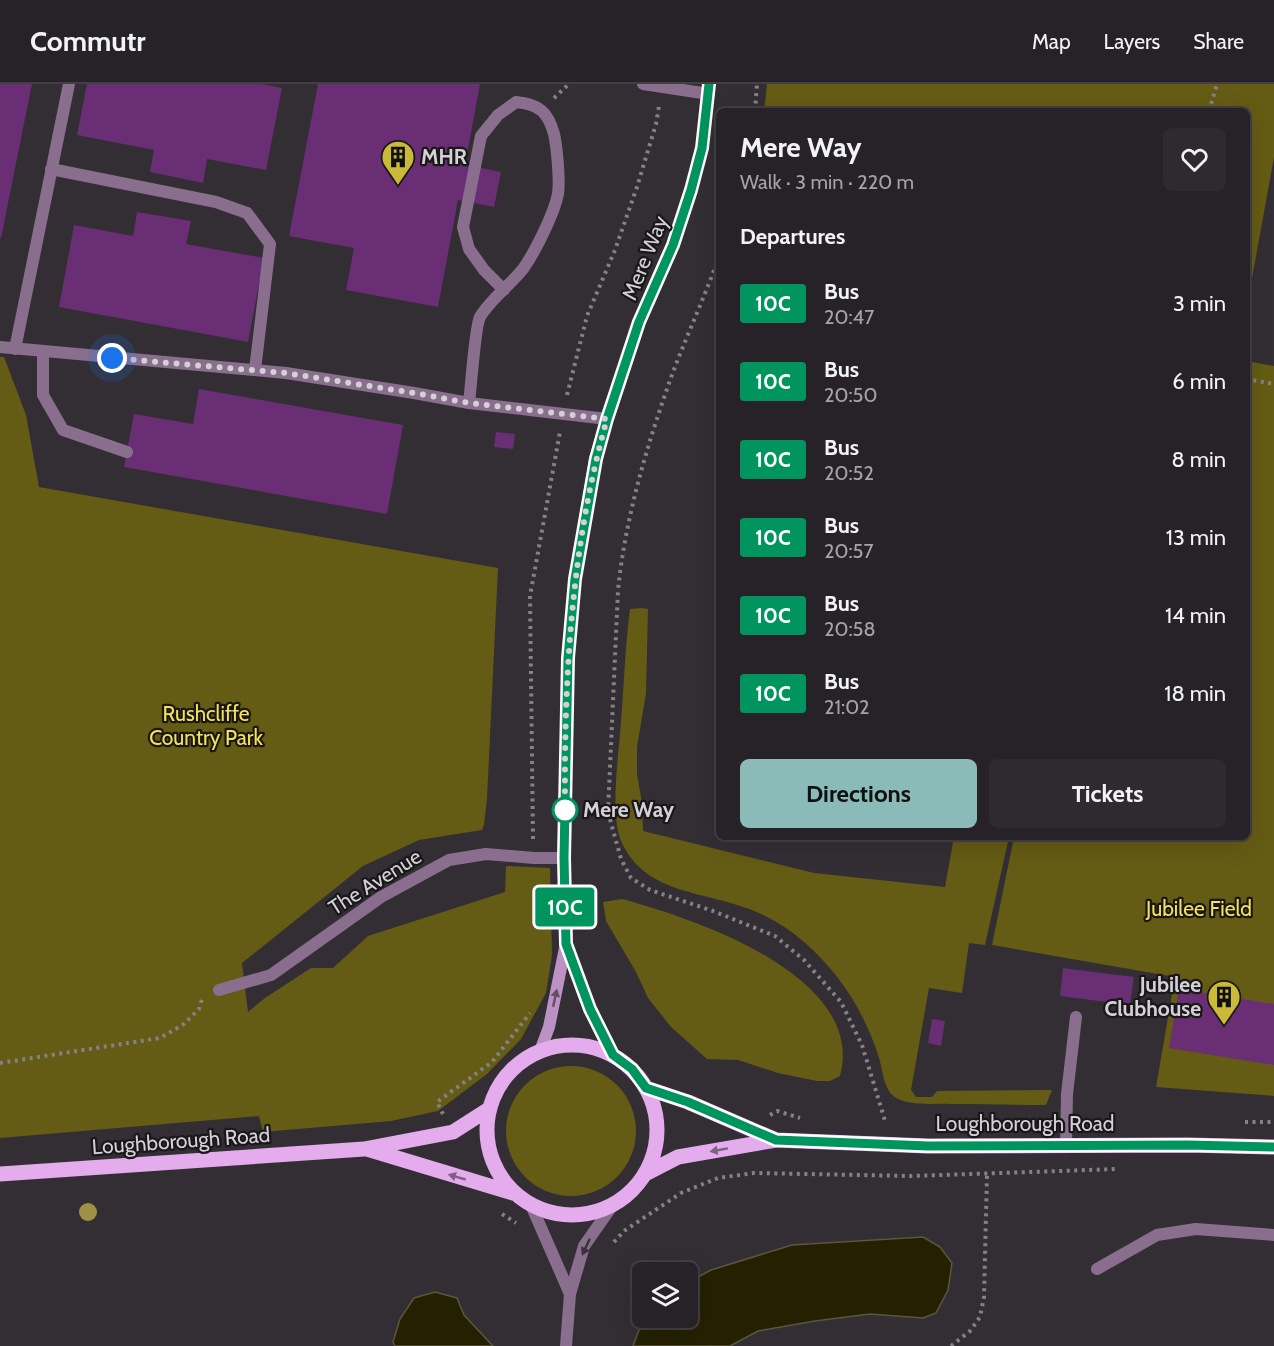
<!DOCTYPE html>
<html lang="en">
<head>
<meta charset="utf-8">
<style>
	:root { --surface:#262227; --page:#2e2a2f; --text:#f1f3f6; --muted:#a4a4a7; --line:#423f44; --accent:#8bbbb9 }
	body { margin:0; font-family:Cabin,sans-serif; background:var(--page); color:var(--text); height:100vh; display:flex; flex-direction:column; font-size:22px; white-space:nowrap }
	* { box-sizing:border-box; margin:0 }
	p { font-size:20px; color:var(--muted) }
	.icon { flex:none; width:33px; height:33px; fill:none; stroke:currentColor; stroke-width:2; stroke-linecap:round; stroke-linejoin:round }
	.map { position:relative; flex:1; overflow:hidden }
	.drawer { position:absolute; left:716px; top:24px; width:534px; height:732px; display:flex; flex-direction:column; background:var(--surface); border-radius:9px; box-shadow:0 6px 24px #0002,0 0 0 2px var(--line) }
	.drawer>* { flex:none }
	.badge { padding:0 12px; border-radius:4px; font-size:21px; line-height:39px }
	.fabs { position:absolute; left:632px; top:1178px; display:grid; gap:12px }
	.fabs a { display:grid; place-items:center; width:66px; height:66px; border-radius:9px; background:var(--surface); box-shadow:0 6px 24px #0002,0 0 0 2px var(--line); font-size:30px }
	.you { position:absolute; width:30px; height:30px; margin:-15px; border:4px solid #fff; border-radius:50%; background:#1a73e8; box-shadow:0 0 0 9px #1a73e833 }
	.map>.badge { position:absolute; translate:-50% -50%; box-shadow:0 0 0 3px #fff }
	h2 { padding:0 24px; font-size:22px; line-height:54px }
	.round { display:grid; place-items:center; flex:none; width:63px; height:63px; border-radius:9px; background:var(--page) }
	.head { display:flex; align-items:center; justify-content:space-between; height:102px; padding:0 24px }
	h1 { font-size:28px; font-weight:800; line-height:45px }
	.action { display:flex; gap:12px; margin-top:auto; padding:12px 24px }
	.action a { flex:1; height:69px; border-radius:9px; background:var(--accent); color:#111; font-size:24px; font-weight:800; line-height:69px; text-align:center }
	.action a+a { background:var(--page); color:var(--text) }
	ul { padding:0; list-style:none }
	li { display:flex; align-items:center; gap:18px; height:78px; padding:0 24px }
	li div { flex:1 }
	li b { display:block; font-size:22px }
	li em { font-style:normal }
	li .badge { min-width:66px; font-weight:700; text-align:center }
	header { display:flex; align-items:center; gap:36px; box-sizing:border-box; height:84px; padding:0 30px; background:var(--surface); border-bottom:2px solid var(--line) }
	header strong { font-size:28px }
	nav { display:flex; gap:33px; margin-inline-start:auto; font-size:21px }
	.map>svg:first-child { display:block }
</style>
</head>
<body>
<header>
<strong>Commutr</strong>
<nav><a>Map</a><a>Layers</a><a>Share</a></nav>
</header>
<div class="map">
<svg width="1274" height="1262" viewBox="0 0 1274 1262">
	<rect width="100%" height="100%" fill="#332e34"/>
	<path fill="#645b14" d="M 767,0 L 1274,0 L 1274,73 L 1247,222 L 1246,27 L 764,27 Z
		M 0,273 L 4,273 L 26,331 L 39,403 L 498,484 L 487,715 L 484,741 L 482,746 L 419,756 L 363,782 L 242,879 L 248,928 L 265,914 L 311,884 L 333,884 L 368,852 L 505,808 L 506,782 L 550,784 L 552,871 L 546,909 L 521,955 L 487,990 L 438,1027 L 391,1037 L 263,1048 L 259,1032 L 0,1054 Z
		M 1247,277 L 1274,282 L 1274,1012 L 1156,1003 L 1175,893 L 992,861 L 1014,753 L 1246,753 Z
		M 642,524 L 648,525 L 646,609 L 637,663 L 637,690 L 642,719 L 643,747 L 814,789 L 945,803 L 954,753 L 1009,753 L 985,861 L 969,859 L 962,909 L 929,904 L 911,1006 L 916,1013 L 932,1013 L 937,1007 L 1052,1006 L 1046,1021 C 1014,1021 983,1020 951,1020 C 936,1019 916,1022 901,1016 C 883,1010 884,990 879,974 C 865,929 840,889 804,858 C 785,841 761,828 737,821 C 694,807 644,806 622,759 C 609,732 619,670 621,638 C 624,601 625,563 630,525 Z
		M 622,815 C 693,834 867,892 840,992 L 830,997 L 817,997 L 778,989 L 738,976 L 707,975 L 671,943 L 648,914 L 636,888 L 606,837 L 603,818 Z
		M506 1047a65 65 0 1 1 130 0a65 65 0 1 1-130 0Z"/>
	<path fill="#252100" stroke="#5a5640" stroke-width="1.5" d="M 923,1153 L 940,1163 L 952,1179 L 948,1206 L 936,1229 L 923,1234 L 870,1230 L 815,1237 L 758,1247 L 730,1262 L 633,1262 L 644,1233 L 687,1233 L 687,1199 L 711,1186 L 792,1161 Z
		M 435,1208 L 457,1214 L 464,1231 L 493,1262 L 395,1262 L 393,1258 L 400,1235 L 414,1214 Z"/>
	<path fill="#692e74" d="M 0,0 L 32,0 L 1,154 L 0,154 Z
		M 87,0 L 261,0 L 282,4 L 266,86 L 207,75 L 203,99 L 150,88 L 154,66 L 77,51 Z
		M 318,0 L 480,0 L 465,81 L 501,88 L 494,123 L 458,116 L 438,223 L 346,206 L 354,164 L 289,152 Z
		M 137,128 L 191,137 L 186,160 L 264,174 L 248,258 L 59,223 L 74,141 L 133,152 Z
		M 199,305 L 403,341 L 387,430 L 124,383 L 134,330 L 193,340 Z
		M 496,348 L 515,350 L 513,365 L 494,363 Z
		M 1063,884 L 1134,893 L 1130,921 L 1060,912 Z
		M 1179,905 L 1274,920 L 1274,981 L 1169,964 Z
		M 932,935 L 945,937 L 941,962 L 928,959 Z"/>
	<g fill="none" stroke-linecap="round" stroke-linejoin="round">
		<path stroke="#858186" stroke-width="4" stroke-dasharray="3 4.5" stroke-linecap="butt" d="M 554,14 L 569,0
			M 755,27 L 757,0
			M 1209,27 L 1217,0
			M 1246,295 L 1274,300
			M 567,311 L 587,232 L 615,166 L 637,103 L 656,40 L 659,22
			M 585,726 L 608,728 L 618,506 C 625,437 645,368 668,302 C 683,259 703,218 718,175
			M 608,728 L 621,775 L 631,794 L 650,806 L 713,827 L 775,852 L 804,876 L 841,918 L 862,961 L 886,1040
			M 533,755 L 530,512 L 560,348
			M 0,979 L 160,954 L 184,940 L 199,925 L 202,915
			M 443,1030 L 437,1018 L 492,978 L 530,929
			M 770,1031 L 777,1027 L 800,1034
			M 1245,1038 L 1274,1038
			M 502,1130 L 516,1139
			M 614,1158 L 624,1147 L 681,1109 L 718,1094 L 754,1089 L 910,1092 L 1118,1085
			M 951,1262 L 970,1247 L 980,1233 L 984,1213 L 987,1091"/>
		<path stroke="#8a6e8e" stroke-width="12" d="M 643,0 L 709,10
			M 51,85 L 216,118 L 247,129 L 270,160 L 255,286
			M 0,263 L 286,289 L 414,309 L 469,319 L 607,335
			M 15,265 L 69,0
			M 43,268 L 43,311 L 63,346 L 127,368
			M 469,319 C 471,304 475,242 480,233 C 489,217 511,200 523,185 C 535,168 554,130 558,110 C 560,97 557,63 554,50 C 548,28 539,20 516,18 L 498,31 L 481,52 L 463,143 L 469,165 L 484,186 L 504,206
			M 1066,1061 L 1067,1010 L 1076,933
			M 1097,1185 L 1157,1151 L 1196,1145 L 1274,1151"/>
		<path stroke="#8a6e8e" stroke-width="12" d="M 219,906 L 271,891 L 381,813 L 449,776 L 486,770 L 534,774 L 564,774
			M 531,1121 L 570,1210
			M 566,1262 L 570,1210 L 584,1162 L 612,1122"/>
		<path stroke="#bc91c4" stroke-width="12" d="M 567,861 L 590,925 L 613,971
			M 540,967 L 549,943 L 566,859 L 564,774 L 568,574 L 575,495 L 595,375 L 607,335 L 639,238 L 673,161 L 691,106 L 702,64 L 709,0"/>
		<path stroke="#e4abed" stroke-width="15" d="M487 1046a85 85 0 1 1 170 0a85 85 0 1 1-170 0Z
			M 646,1004 L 688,1018 L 776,1056
			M 367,1065 L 513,1109
			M 0,1090 L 364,1065 L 453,1048 L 489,1025
			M 645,1090 L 678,1073 L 776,1056 L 928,1062 L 1188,1061 L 1274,1063"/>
	</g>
	<circle fill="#9e9146" cx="88" cy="1128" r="9"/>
	<defs><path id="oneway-solid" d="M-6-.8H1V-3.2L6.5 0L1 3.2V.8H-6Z" transform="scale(1.5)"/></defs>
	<use fill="#624e66" href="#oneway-solid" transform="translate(555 914) rotate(-78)"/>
	<g fill="#7e6184">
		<use href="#oneway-solid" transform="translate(719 1066) rotate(170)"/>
		<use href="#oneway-solid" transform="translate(457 1093) rotate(-164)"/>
	</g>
	<use fill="#3b313d" href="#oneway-solid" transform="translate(586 1163) rotate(115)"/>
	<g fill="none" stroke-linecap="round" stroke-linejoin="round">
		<g stroke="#fff" stroke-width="14">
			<path id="line" d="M 709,0 L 702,64 L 691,106 L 673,161 L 639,238 L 607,335 L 596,375 L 575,495 L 568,574 L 564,774 L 566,860 L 590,925 L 613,971 L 632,985 L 646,1004 L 688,1018 L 776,1056 L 928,1062 L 1188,1061 L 1274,1063"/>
		</g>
		<use href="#line" stroke="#00945e" stroke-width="9"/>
		<path stroke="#d4d1d5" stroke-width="6" stroke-dasharray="0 10.8" d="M 112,274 L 286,289 L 414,309 L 469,319 L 607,335 C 571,462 564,595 565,726"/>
	</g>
	<defs>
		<g id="building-pin" transform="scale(1.725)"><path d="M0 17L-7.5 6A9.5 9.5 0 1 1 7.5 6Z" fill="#cbba39" stroke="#19171a"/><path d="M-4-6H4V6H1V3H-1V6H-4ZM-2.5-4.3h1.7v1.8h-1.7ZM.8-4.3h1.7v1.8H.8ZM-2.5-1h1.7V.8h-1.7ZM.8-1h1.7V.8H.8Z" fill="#111"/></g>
	</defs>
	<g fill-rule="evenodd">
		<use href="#building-pin" x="398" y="73"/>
		<use href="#building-pin" x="1224" y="913"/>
	</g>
	<circle fill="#fff" stroke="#00945e" stroke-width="3" cx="565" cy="726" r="12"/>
	<g text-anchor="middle" stroke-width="4.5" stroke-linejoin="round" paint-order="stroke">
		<g font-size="21" font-weight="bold" fill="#d4d1d5" stroke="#19171a" text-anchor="start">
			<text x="421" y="80">MHR</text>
			<text x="1201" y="908" text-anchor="end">Jubilee<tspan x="1201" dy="24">Clubhouse</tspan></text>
		</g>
		<g font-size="21" fill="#d4d1d5" stroke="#19171a">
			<text transform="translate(645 174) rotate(-68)" y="7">Mere Way</text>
			<text transform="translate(375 798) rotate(-32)" y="7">The Avenue</text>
			<text x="1025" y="1047">Loughborough Road</text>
			<text transform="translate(181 1057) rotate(-4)" y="7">Loughborough Road</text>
		</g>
		<g font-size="21" fill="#f5e255" stroke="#19171a">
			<text x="206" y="637">Rushcliffe<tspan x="206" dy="24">Country Park</tspan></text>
			<text x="1199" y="832">Jubilee Field</text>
		</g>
		<g font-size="21" font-weight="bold" fill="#d4d1d5" stroke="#19171a" text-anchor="start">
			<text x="583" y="733">Mere Way</text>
		</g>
	</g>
</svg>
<div class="fabs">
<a><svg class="icon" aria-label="layers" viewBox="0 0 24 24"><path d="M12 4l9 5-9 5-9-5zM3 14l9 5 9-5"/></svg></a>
</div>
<div class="you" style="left:112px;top:274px"></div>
<b class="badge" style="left:565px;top:823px;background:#00945e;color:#fff">10C</b>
<section class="drawer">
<div class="head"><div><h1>Mere Way</h1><p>Walk · 3 min · 220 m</p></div><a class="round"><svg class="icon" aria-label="heart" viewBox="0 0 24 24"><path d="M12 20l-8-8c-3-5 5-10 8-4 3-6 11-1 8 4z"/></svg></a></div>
<h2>Departures</h2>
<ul>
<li><span class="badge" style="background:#00945e;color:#fff">10C</span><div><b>Bus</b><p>20:47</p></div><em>3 min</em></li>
<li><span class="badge" style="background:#00945e;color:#fff">10C</span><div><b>Bus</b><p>20:50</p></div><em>6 min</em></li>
<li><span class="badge" style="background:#00945e;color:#fff">10C</span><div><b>Bus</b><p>20:52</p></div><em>8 min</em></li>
<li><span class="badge" style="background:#00945e;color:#fff">10C</span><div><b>Bus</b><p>20:57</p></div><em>13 min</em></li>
<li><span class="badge" style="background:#00945e;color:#fff">10C</span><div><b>Bus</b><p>20:58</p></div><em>14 min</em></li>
<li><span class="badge" style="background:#00945e;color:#fff">10C</span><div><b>Bus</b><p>21:02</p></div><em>18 min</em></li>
</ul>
<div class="action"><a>Directions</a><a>Tickets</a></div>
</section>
</div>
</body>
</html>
